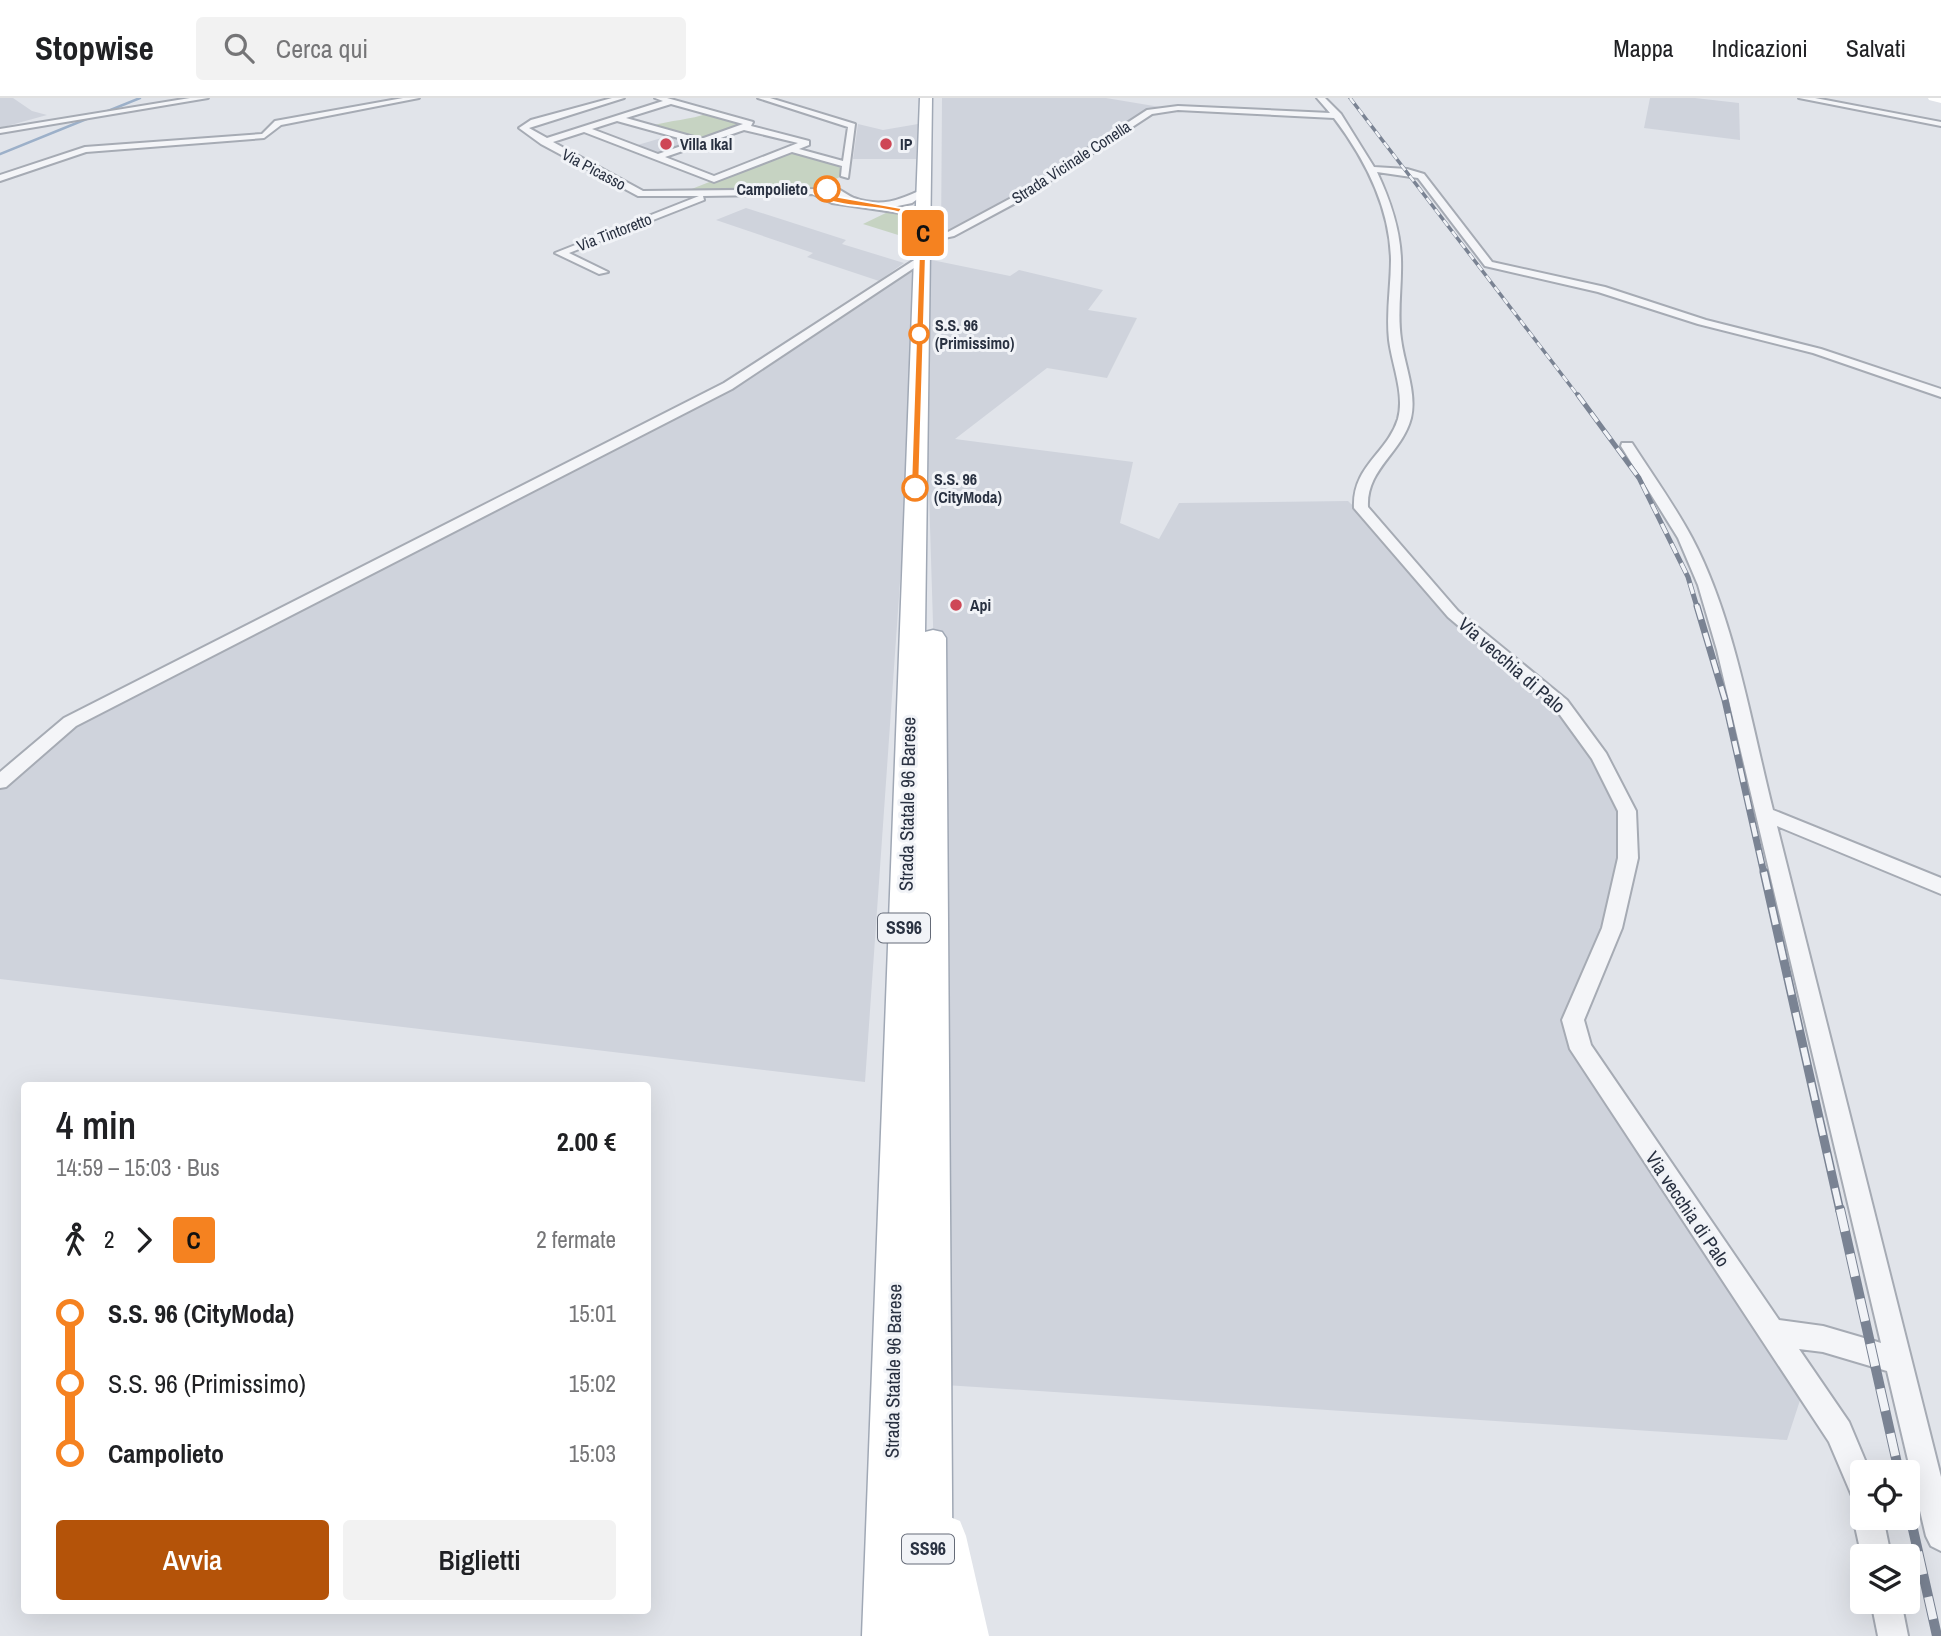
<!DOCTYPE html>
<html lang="it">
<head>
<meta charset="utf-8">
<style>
	:root { --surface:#fff; --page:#f2f2f2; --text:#202124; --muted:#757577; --line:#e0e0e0; --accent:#b45309 }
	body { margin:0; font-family:"Archivo Narrow",sans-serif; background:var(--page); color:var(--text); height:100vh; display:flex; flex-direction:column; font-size:26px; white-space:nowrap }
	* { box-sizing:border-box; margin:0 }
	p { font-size:23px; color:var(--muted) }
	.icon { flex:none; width:38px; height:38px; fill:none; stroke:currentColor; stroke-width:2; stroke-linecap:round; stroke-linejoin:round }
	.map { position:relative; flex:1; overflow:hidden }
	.drawer { position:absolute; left:21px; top:984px; width:630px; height:532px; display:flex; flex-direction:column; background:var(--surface); border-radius:7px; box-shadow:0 7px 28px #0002 }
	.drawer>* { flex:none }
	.badge { padding:0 14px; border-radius:5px; font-size:24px; line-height:46px }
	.fabs { position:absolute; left:1850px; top:1362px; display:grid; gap:14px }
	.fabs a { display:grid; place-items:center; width:70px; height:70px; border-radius:7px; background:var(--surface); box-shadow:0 7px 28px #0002; font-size:35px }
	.map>.badge { position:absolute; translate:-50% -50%; box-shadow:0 0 0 4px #fff }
	.legs { display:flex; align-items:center; gap:10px; height:77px; padding:0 35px; font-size:23px }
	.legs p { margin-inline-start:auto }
	.headline { display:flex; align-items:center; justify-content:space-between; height:119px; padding:0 35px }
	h1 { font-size:38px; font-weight:600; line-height:52px }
	.action { display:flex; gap:14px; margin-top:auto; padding:14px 35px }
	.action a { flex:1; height:80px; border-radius:7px; background:var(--accent); color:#fff; font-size:28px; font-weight:600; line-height:80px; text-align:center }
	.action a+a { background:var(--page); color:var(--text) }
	ul { padding:0 35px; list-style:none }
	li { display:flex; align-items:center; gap:24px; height:70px; font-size:26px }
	li i { display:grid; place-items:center; width:10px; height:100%; margin:0 9px; background:currentColor }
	li i::after { content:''; width:18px; height:18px; margin:-9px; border:5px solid; border-radius:50%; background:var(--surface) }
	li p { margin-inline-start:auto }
	li:first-child i { background:linear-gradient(#0000 50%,currentColor 0) }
	li:last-child i { background:linear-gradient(currentColor 50%,#0000 0) }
	header { display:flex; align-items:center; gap:42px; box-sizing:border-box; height:98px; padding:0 35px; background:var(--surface); border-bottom:2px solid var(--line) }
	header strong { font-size:33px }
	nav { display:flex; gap:38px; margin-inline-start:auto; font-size:24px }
	.search { width:490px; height:63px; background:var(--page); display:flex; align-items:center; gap:18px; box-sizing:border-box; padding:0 24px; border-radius:7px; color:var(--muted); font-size:26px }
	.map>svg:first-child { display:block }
</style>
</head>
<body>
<header>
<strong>Stopwise</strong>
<div class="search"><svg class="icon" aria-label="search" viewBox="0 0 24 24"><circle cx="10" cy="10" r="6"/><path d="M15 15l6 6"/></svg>Cerca qui</div>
<nav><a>Mappa</a><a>Indicazioni</a><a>Salvati</a></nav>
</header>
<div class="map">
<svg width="1941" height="1538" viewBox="0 0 1941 1538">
	<rect width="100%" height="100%" fill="#e1e4ea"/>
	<path fill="#cfd3dc" d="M 0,0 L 13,0 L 32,13 L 47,17 L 0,30 Z
		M 942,0 L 1106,0 L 1166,10 L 941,143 Z
		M 1650,0 L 1695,0 L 1739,5 L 1740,42 L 1644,30 Z
		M 858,26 L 883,32 L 918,26 L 916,61 L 853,61 Z
		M 672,37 L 698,44 L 659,57 L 634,48 Z
		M 746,110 L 846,142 L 842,146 L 904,165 L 879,183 L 807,159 L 813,155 L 716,122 Z
		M 922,160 L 1010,178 L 1019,172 L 1103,192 L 1088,212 L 1137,220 L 1107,280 L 1047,270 L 955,341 L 1133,364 L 1120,425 L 1159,441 L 1179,405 L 1348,403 L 1527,577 L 1600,659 L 1628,736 L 1605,846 L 1573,922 L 1806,1284 L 1787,1342 L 930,1286 L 947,977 L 922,170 L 865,984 L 0,881 L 0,684 L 70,624 L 728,288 Z"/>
	<path fill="#c6d3c2" d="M 709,15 L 743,27 L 703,41 L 651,28 C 671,22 690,22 709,15 Z
		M 791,52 L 843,66 L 840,79 L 813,92 L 684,94 Z
		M 892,112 L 912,119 L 911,141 L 863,126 Z"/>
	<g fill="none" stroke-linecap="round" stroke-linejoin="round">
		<path stroke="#9cb0c9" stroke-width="2.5" d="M 103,15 L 140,0
			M 0,56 L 89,20"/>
		<g stroke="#a6abb4" stroke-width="4">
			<path id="street" d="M 190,0 L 208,0 L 0,35 L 0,31 Z
				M 403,0 L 419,0 L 281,27 L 264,40 L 86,54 L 0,83 L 0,77 L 85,49 L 262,36 L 275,23 Z
				M 612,0 L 624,0 L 529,30 L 547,40 L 663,3 L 655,0 L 667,0 L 753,24 L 751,28 L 809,43 L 809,47 L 799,51 L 843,63 L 848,29 L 758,0 L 770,0 L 855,26 L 848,80 L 841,78 L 842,68 L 792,54 L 714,84 L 584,34 L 553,44 L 643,93 L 819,91 C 837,85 840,94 854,100 C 881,110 900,102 923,91 L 927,94 L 912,105 L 893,109 L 922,116 L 929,123 L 924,126 L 907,116 L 832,105 L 813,96 L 703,98 L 704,102 L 569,155 L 608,174 L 599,176 L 555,155 L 699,98 L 638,98 L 541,46 L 519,30 L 531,22 ZM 671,6 L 743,26 L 701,41 L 626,20 ZM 617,23 L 693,44 L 658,56 L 592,31 ZM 744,32 L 798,45 L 714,78 L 665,59 ZM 833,94 L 842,101 L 824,95 Z
				M 1317,0 L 1325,0 L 1341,16 L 1374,69 L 1407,71 L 1424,76 L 1492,164 L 1605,189 L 1706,222 L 1821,251 L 1941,291 L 1941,299 L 1813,255 L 1698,226 L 1598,194 L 1485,168 L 1418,80 L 1377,74 C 1390,102 1400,130 1401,161 C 1402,188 1397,214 1401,241 C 1404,266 1417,295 1411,320 C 1402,355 1366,371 1368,409 L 1458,513 L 1567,602 L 1606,655 L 1636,713 L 1638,760 L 1622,830 L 1584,922 L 1591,947 L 1779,1222 L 1823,1228 L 1881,1245 L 1717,552 L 1698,487 L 1678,440 L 1621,348 L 1622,345 L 1632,345 C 1652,376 1675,408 1692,440 C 1734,519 1751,625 1773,712 L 1941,780 L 1941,796 L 1777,728 L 1941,1379 L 1941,1453 L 1931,1448 L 1926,1438 L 1887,1273 L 1823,1254 L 1799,1251 L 1849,1324 L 1870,1374 L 1862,1374 L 1862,1402 L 1852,1398 L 1829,1344 L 1570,951 L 1562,922 L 1602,830 L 1618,760 L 1618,713 L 1592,661 L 1555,610 L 1448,519 L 1354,410 C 1352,368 1387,356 1398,321 C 1405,296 1392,267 1389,242 C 1386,215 1391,188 1391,162 C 1390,109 1365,61 1334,20 L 1178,12 L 1152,16 L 1021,102 L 954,138 L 935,142 L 930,139 L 948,134 L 1015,98 L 1147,12 L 1178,8 L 1330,15 Z
				M 1799,0 L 1815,0 L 1941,24 L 1941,28 Z
				M 922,157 L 926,158 L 926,162 L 732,291 L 76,628 L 6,689 L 0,690 L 0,674 L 64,620 L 724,285 Z
				M 1862,1407 L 1862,1419 L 1883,1419 L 1891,1458 L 1862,1458 L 1862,1460 L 1853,1419 L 1858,1409 Z
				M 1871,1503 L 1901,1503 L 1908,1538 L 1878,1538 Z"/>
		</g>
		<g stroke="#a0a8b5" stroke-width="3">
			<path id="primary" d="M 920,0 L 932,0 L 925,534 L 933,532 L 942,534 L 946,540 L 953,1538 L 862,1538 Z"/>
		</g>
		<use href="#street" fill="#f4f5f8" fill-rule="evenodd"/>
		<path fill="#fff" fill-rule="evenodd" d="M 1928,0 L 1941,0 L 1941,5 L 1929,2 Z
			M 945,1417 L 960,1423 L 966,1438 L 989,1538 L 943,1538 L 924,1438 L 930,1423 Z"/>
		<use href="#primary" fill="#fff" fill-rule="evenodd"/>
		<g stroke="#7a8393" stroke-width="3.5">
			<path id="rail-far4" d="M 1350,0 L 1579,299"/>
		</g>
		<g stroke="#7a8393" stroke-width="5">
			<path id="rail-far3" d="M 1578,297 L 1639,380 L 1688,479 L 1697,509"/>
		</g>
		<g stroke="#7a8393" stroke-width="7">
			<path id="rail-far2" d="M 1697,508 L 1725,602 L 1764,776"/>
		</g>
		<g stroke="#7a8393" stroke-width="9">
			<path id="rail-far1" d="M 1764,774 L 1840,1113"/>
		</g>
		<g stroke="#7a8393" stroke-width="10">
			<path id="rail" d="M 1840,1111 L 1899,1374
				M 1908,1409 L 1937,1538"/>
		</g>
		<use href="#rail-far4" stroke="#f1f3f7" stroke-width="2.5" stroke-dasharray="7" stroke-linecap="butt"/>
		<use href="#rail-far3" stroke="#f1f3f7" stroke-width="3.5" stroke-dasharray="11" stroke-linecap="butt"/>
		<use href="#rail-far2" stroke="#f1f3f7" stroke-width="4.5" stroke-dasharray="14" stroke-linecap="butt"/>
		<use href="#rail-far1" stroke="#f1f3f7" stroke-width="6" stroke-dasharray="18" stroke-linecap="butt"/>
		<use href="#rail" stroke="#f1f3f7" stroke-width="8" stroke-dasharray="23" stroke-linecap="butt"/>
	</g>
	<path fill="#f58220" stroke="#fff" stroke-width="2" d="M 827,89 L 830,91 L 822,96 L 912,112 L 927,123 L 919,392 L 911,390 L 920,124 C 889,103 846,115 814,96 Z"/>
	<g fill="#ce4756" stroke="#f1f3f7" stroke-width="2.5">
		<circle cx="666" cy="46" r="7"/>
		<circle cx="886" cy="46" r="7"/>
		<circle cx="956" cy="507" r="7"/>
	</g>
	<g fill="#fff" stroke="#f58220" stroke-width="3.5">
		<circle cx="827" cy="91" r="12"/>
		<circle cx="919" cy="236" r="9"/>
		<circle cx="915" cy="390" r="12"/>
	</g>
	<g text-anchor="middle" stroke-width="6" stroke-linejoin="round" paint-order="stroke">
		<g font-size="16" font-weight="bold" fill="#293141" stroke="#f1f3f7" text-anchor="start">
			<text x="680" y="52">Villa Ikal</text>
			<text x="900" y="52">IP</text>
			<text x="970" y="513">Api</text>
		</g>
		<g font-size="16" fill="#293141" stroke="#f1f3f7">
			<text transform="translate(1071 64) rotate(-33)" y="6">Strada Vicinale Conella</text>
			<text transform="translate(594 71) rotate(28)" y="6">Via Picasso</text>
			<text transform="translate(614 134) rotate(-21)" y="6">Via Tintoretto</text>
		</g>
		<g font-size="16" font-weight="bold" fill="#293141" stroke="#f1f3f7" text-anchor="start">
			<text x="808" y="97" text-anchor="end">Campolieto</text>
			<text x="935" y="233">S.S. 96<tspan x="935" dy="18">(Primissimo)</tspan></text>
			<text x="934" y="387">S.S. 96<tspan x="934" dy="18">(CityModa)</tspan></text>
		</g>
		<g fill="#f1f3f7" stroke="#656b78" stroke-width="2">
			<rect x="878" y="815.5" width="52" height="29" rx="5"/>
			<rect x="902" y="1436.5" width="52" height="29" rx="5"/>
		</g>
		<g font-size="18" font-weight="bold" fill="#293141">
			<text x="904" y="836">SS96</text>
			<text x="928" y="1457">SS96</text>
		</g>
		<g font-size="19" fill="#293141" stroke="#f1f3f7">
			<text transform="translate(1512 567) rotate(41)" y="7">Via vecchia di Palo</text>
			<text transform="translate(907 706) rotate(-89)" y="7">Strada Statale 96 Barese</text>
			<text transform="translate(1688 1111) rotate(56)" y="7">Via vecchia di Palo</text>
			<text transform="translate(893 1273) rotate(-89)" y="7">Strada Statale 96 Barese</text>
		</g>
	</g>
</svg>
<div class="fabs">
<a><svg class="icon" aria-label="locate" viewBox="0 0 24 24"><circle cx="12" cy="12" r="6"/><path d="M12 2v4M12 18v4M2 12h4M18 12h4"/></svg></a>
<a><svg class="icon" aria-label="layers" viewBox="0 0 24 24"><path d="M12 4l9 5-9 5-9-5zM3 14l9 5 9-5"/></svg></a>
</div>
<b class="badge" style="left:923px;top:135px;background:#f58220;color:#111">C</b>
<section class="drawer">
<div class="headline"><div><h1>4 min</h1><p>14:59 – 15:03 · Bus</p></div><b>2.00 €</b></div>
<div class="legs"><svg class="icon" aria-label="walk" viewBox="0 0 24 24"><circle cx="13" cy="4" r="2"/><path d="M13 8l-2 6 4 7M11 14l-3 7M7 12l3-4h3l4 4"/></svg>2<svg class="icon" aria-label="forward" viewBox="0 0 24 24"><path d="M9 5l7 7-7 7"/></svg><b class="badge" style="background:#f58220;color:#111">C</b><p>2 fermate</p></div>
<ul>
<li><i style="color:#f58220"></i><b>S.S. 96 (CityModa)</b><p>15:01</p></li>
<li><i style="color:#f58220"></i><span>S.S. 96 (Primissimo)</span><p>15:02</p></li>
<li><i style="color:#f58220"></i><b>Campolieto</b><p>15:03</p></li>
</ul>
<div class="action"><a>Avvia</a><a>Biglietti</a></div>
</section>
</div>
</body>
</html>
